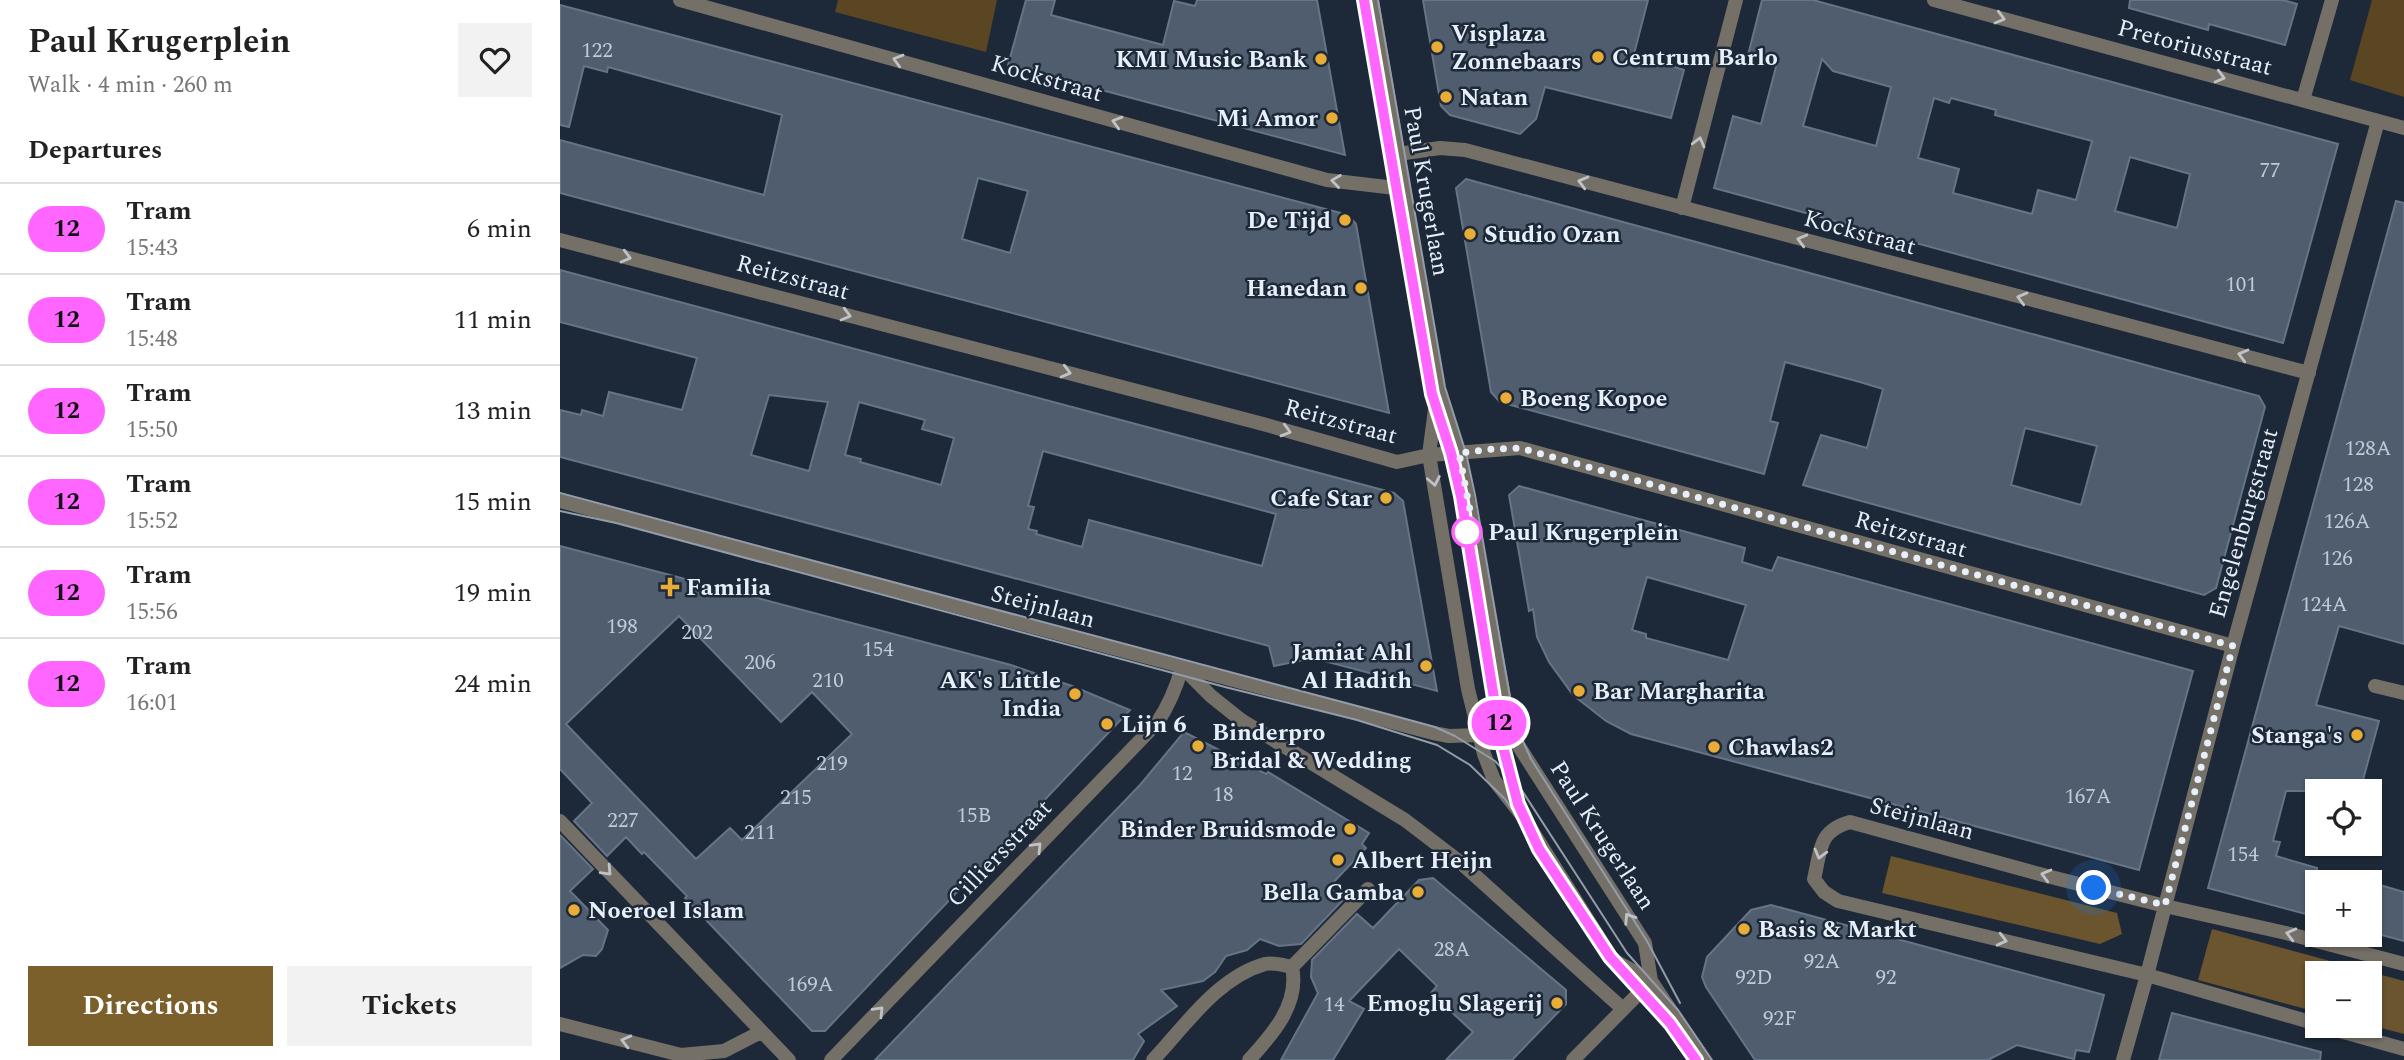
<!DOCTYPE html>
<html lang="en">
<head>
<meta charset="utf-8">
<style>
	:root { --surface:#fff; --page:#f2f2f2; --text:#222; --muted:#767676; --line:#e0e0e0; --accent:#7b602b }
	body { margin:0; font-family:Spectral,serif; background:var(--page); color:var(--text); height:100vh; display:flex; flex-direction:column; font-size:26px; white-space:nowrap }
	* { box-sizing:border-box; margin:0 }
	p { font-size:23px; color:var(--muted) }
	.icon { flex:none; width:38px; height:38px; fill:none; stroke:currentColor; stroke-width:2; stroke-linecap:round; stroke-linejoin:round }
	.map { position:relative; flex:1; overflow:hidden }
	.side { display:flex; flex-direction:column; background:var(--surface); width:560px }
	.side>* { flex:none }
	.badge { padding:0 14px; border-radius:23px; font-size:24px; line-height:46px }
	.buttons { position:absolute; left:1745px; top:779px; display:grid; gap:14px }
	.buttons a { display:grid; place-items:center; width:77px; height:77px; border-radius:0px; background:var(--surface); box-shadow:0 2px 5px #0004; font-size:35px }
	.you { position:absolute; width:35px; height:35px; margin:-18px; border:5px solid #fff; border-radius:50%; background:#1a73e8; box-shadow:0 0 0 10px #1a73e833 }
	.map>.badge { position:absolute; translate:-50% -50%; box-shadow:0 0 0 4px #fff }
	h2 { padding:0 28px; font-size:26px; line-height:63px }
	.round { display:grid; place-items:center; flex:none; width:74px; height:74px; border-radius:0px; background:var(--page) }
	.summary { display:flex; align-items:center; justify-content:space-between; height:119px; padding:0 28px }
	h1 { font-size:33px; font-weight:700; line-height:52px }
	.cta { display:flex; gap:14px; margin-top:auto; padding:14px 28px }
	.cta a { flex:1; height:80px; border-radius:0px; background:var(--accent); color:#fff; font-size:28px; font-weight:700; line-height:80px; text-align:center }
	.cta a+a { background:var(--page); color:var(--text) }
	ul { padding:0; list-style:none }
	li { display:flex; align-items:center; gap:21px; height:91px; padding:0 28px; border-top:2px solid var(--line) }
	li div { flex:1 }
	li b { display:block; font-size:26px }
	li em { font-style:normal }
	li .badge { min-width:77px; font-weight:700; text-align:center }
	main { display:flex; flex:1; min-height:0 }
	.map>svg:first-child { display:block }
</style>
</head>
<body>
<main>
<section class="side">
<div class="summary"><div><h1>Paul Krugerplein</h1><p>Walk · 4 min · 260 m</p></div><a class="round"><svg class="icon" aria-label="heart" viewBox="0 0 24 24"><path d="M12 20l-8-8c-3-5 5-10 8-4 3-6 11-1 8 4z"/></svg></a></div>
<h2>Departures</h2>
<ul>
<li><span class="badge" style="background:#f6f;color:#111">12</span><div><b>Tram</b><p>15:43</p></div><em>6 min</em></li>
<li><span class="badge" style="background:#f6f;color:#111">12</span><div><b>Tram</b><p>15:48</p></div><em>11 min</em></li>
<li><span class="badge" style="background:#f6f;color:#111">12</span><div><b>Tram</b><p>15:50</p></div><em>13 min</em></li>
<li><span class="badge" style="background:#f6f;color:#111">12</span><div><b>Tram</b><p>15:52</p></div><em>15 min</em></li>
<li><span class="badge" style="background:#f6f;color:#111">12</span><div><b>Tram</b><p>15:56</p></div><em>19 min</em></li>
<li><span class="badge" style="background:#f6f;color:#111">12</span><div><b>Tram</b><p>16:01</p></div><em>24 min</em></li>
</ul>
<div class="cta"><a>Directions</a><a>Tickets</a></div>
</section>
<div class="map">
<svg width="1844" height="1060" viewBox="0 0 1844 1060">
	<rect width="100%" height="100%" fill="#1d2938"/>
	<path fill="#5a4622" d="M 278,0 L 437,0 L 426,52 L 275,12 Z
		M 1812,0 L 1844,0 L 1844,97 L 1790,80 Z"/>
	<path fill="#6b552e" d="M 1331,856 L 1557,913 L 1562,934 L 1540,944 L 1322,893 Z
		M 1652,929 L 1844,981 L 1844,1034 L 1810,1025 L 1810,973 L 1757,973 L 1757,1012 L 1638,980 Z"/>
	<path fill="#4f5d6e" stroke="#657486" stroke-width="2" fill-rule="evenodd" d="M 466,0 L 495,0 L 491,15 L 603,45 L 614,1 L 635,6 L 637,0 L 757,0 L 785,155 L 448,65 Z
		M 863,0 L 1088,0 L 1074,54 L 1124,70 L 1111,118 L 985,87 L 976,119 L 960,134 L 890,115 L 881,106 Z
		M 1202,0 L 1253,0 L 1778,144 L 1723,343 L 1154,188 L 1173,116 L 1201,124 L 1217,63 L 1188,55 ZM 1262,59 L 1273,71 L 1331,87 L 1316,146 L 1243,126 ZM 1374,98 L 1389,103 L 1391,98 L 1436,110 L 1435,115 L 1532,141 L 1516,200 L 1478,190 L 1472,214 L 1393,193 L 1399,169 L 1358,158 ZM 1570,157 L 1630,174 L 1617,228 L 1555,211 Z
		M 1570,0 L 1723,0 L 1737,4 L 1725,45 L 1649,24 L 1648,30 L 1569,8 Z
		M 0,5 L 788,215 L 796,224 L 829,413 L 0,193 L 0,140 L 204,195 L 222,115 L 48,67 L 47,72 L 24,66 L 9,127 L 0,125 ZM 418,178 L 468,191 L 450,253 L 402,239 Z
		M 906,179 L 1699,396 L 1705,407 L 1656,588 L 1644,595 L 1243,485 L 1261,435 L 1307,448 L 1323,389 L 1300,382 L 1225,362 L 1210,421 L 1218,423 L 1204,474 L 940,402 L 931,392 L 896,188 ZM 1465,428 L 1537,446 L 1521,505 L 1451,485 Z
		M 1836,201 L 1844,203 L 1844,644 L 1779,626 L 1756,705 L 1819,721 L 1800,791 L 1726,791 L 1713,841 L 1720,842 L 1716,856 L 1757,868 L 1757,917 L 1648,888 Z
		M 0,270 L 834,493 L 843,501 L 877,691 L 753,658 L 714,666 L 709,646 L 0,457 L 0,410 L 21,415 L 22,410 L 43,416 L 49,392 L 122,410 L 137,358 L 0,322 ZM 209,395 L 268,402 L 249,471 L 191,455 ZM 299,402 L 365,420 L 362,429 L 394,438 L 381,485 L 300,462 L 301,459 L 285,455 ZM 483,451 L 716,514 L 702,566 L 529,520 L 522,547 L 476,534 L 477,531 L 468,529 L 474,507 L 468,506 Z
		M 959,486 L 1185,548 L 1182,562 L 1212,571 L 1218,557 L 1633,671 L 1579,870 L 1071,734 L 1046,721 L 1013,695 L 989,662 L 977,637 L 973,609 L 969,611 L 949,495 ZM 1087,577 L 1186,605 L 1168,660 L 1086,638 L 1086,634 L 1072,630 Z
		M 0,546 L 451,665 L 512,686 L 570,710 L 265,1031 L 252,1031 L 125,898 L 127,896 L 84,852 L 82,854 L 66,837 L 47,856 L 14,821 L 32,803 L 0,769 ZM 119,616 L 221,722 L 252,692 L 292,734 L 182,840 L 170,828 L 136,859 L 6,724 Z
		M 624,732 L 706,774 L 708,772 L 809,833 L 802,844 L 806,848 L 769,887 L 783,900 L 741,944 L 719,946 L 700,939 L 687,950 L 666,956 L 655,972 L 643,981 L 601,990 L 617,1006 L 578,1034 L 584,1041 L 573,1060 L 315,1060 L 580,785 Z
		M 0,835 L 33,869 L 10,891 L 48,930 L 42,949 L 36,956 L 23,955 L 0,968 Z
		M 873,878 L 1006,990 L 1006,1004 L 952,1060 L 886,1060 L 913,1032 L 871,993 L 877,986 L 839,949 L 789,1001 L 804,1009 L 773,1060 L 721,1060 L 758,993 L 751,977 L 752,960 L 797,914 L 813,928 L 859,880 Z
		M 1810,882 L 1844,892 L 1844,941 L 1810,932 Z
		M 1211,905 L 1544,995 L 1529,1052 L 1516,1050 L 1514,1059 L 1457,1045 L 1428,1060 L 1195,1060 L 1146,987 L 1142,977 L 1147,957 L 1191,910 Z
		M 1612,1013 L 1761,1052 L 1760,1060 L 1599,1060 Z"/>
	<g fill="none" stroke-linecap="round" stroke-linejoin="round">
		<path stroke="#757067" stroke-width="14" d="M 622,667 L 651,696 L 681,720 L 845,820 L 900,862 L 1063,1009
			M 732,967 L 808,889
			M 593,1060 C 625,1026 658,977 705,964 C 714,962 723,965 732,967 C 740,1004 712,1035 689,1060"/>
		<path stroke="#757067" stroke-width="14" d="M 120,0 L 767,180 L 844,189
			M 812,0 L 878,389 L 899,453 L 951,734 L 1085,943 L 1091,981 L 1144,1060
			M 1374,0 L 1844,128
			M 1743,100 L 1772,0
			M 838,154 L 880,148 L 905,150 L 1749,373
			M 1122,208 L 1176,0
			M 0,240 L 703,424 L 837,462 L 869,455 L 960,448 L 1673,646
			M 877,394 L 869,455 L 908,689 L 924,754 L 934,780 L 964,818 L 1053,960 L 1091,981
			M 0,501 L 873,733 L 889,736 L 951,734
			M 1815,686 L 1844,693
			M 0,821 L 229,1060
			M 0,1024 L 121,1055 L 164,1051 L 201,1032
			M 1757,1024 L 1587,975 L 1278,901 L 1264,892 L 1254,879 C 1261,850 1258,831 1290,822 L 1487,876 L 1605,906 L 1726,933 L 1844,964
			M 1762,1026 L 1844,1049
			M 271,1060 L 597,723 C 609,705 616,689 622,667
			M 1013,1060 L 1091,981
			M 1563,1060 L 1587,975 L 1673,646 L 1818,121"/>
		<path stroke="#939daa" stroke-width="2" d="M 804,0 L 872,394 C 915,517 922,648 949,775
			M 818,0 L 885,387 L 906,453 L 915,495 L 951,703 L 961,737 L 971,759 L 1087,941 L 1120,1003
			M 0,493 L 831,715 L 875,727 L 895,736 L 935,761 L 950,777 L 963,792 L 1067,953 L 1118,1010 L 1152,1060
			M 0,511 L 56,523 L 665,687 L 797,720 L 877,745 L 910,765 L 945,799 L 1050,957 L 1110,1023 L 1136,1060"/>
	</g>
	<defs><path id="oneway-chevron" d="M-2-3.5L2.5 0L-2 3.5" fill="none" stroke-width="1.6" stroke-linecap="round" stroke-linejoin="round" transform="scale(1.75)"/></defs>
	<g stroke="#bfc3c7">
		<use href="#oneway-chevron" transform="translate(1440 18) rotate(15)"/>
		<use href="#oneway-chevron" transform="translate(338 60) rotate(-164)"/>
		<use href="#oneway-chevron" transform="translate(1660 77) rotate(15)"/>
		<use href="#oneway-chevron" transform="translate(557 122) rotate(-164)"/>
		<use href="#oneway-chevron" transform="translate(1139 142) rotate(-75)"/>
		<use href="#oneway-chevron" transform="translate(776 181) rotate(-172)"/>
		<use href="#oneway-chevron" transform="translate(1023 182) rotate(-165)"/>
		<use href="#oneway-chevron" transform="translate(1242 240) rotate(-165)"/>
		<use href="#oneway-chevron" transform="translate(66 257) rotate(15)"/>
		<use href="#oneway-chevron" transform="translate(1462 298) rotate(-165)"/>
		<use href="#oneway-chevron" transform="translate(286 315) rotate(15)"/>
		<use href="#oneway-chevron" transform="translate(1683 355) rotate(-165)"/>
		<use href="#oneway-chevron" transform="translate(506 372) rotate(15)"/>
		<use href="#oneway-chevron" transform="translate(726 431) rotate(16)"/>
		<use href="#oneway-chevron" transform="translate(874 481) rotate(79)"/>
		<use href="#oneway-chevron" transform="translate(477 847) rotate(-46)"/>
		<use href="#oneway-chevron" transform="translate(1260 854) rotate(105)"/>
		<use href="#oneway-chevron" transform="translate(47 871) rotate(47)"/>
		<use href="#oneway-chevron" transform="translate(1486 875) rotate(-165)"/>
		<use href="#oneway-chevron" transform="translate(1069 918) rotate(-123)"/>
		<use href="#oneway-chevron" transform="translate(1731 934) rotate(-166)"/>
		<use href="#oneway-chevron" transform="translate(1442 940) rotate(14)"/>
		<use href="#oneway-chevron" transform="translate(319 1011) rotate(-46)"/>
		<use href="#oneway-chevron" transform="translate(66 1041) rotate(-166)"/>
	</g>
	<g fill="none" stroke-linecap="round" stroke-linejoin="round">
		<g stroke="#fff" stroke-width="16">
			<path id="line" d="M 804,0 L 872,394 L 891,453 L 901,496 L 940,735 L 958,804 L 979,849 L 1050,957 L 1110,1023 L 1136,1060"/>
		</g>
		<use href="#line" stroke="#f6f" stroke-width="10"/>
		<path stroke="#e7effa" stroke-width="7" stroke-dasharray="0 12.6" d="M 907,532 L 912,521 L 899,453 L 934,449 L 960,448 L 1673,646 L 1605,905 L 1534,888"/>
	</g>
	<g fill="#e8ac37" stroke="#1d2938" stroke-width="2.5">
		<circle cx="877" cy="47" r="7"/>
		<circle cx="1038" cy="57" r="7"/>
		<circle cx="761" cy="59" r="7"/>
		<circle cx="886" cy="97" r="7"/>
		<circle cx="772" cy="118" r="7"/>
		<circle cx="785" cy="220" r="7"/>
		<circle cx="910" cy="234" r="7"/>
		<circle cx="801" cy="288" r="7"/>
		<circle cx="946" cy="398" r="7"/>
		<circle cx="826" cy="498" r="7"/>
		<path d="M106.5 576.5h7v7h7v7h-7v7h-7v-7h-7v-7h7z"/>
		<circle cx="866" cy="666" r="7"/>
		<circle cx="1019" cy="691" r="7"/>
		<circle cx="515" cy="694" r="7"/>
		<circle cx="547" cy="724" r="7"/>
		<circle cx="1797" cy="735" r="7"/>
		<circle cx="638" cy="746" r="7"/>
		<circle cx="1154" cy="747" r="7"/>
		<circle cx="790" cy="829" r="7"/>
		<circle cx="778" cy="860" r="7"/>
		<circle cx="858" cy="892" r="7"/>
		<circle cx="14" cy="910" r="7"/>
		<circle cx="1184" cy="929" r="7"/>
		<circle cx="997" cy="1003" r="7"/>
	</g>
	<circle fill="#fff" stroke="#f6f" stroke-width="3.5" cx="907" cy="532" r="14"/>
	<g text-anchor="middle" stroke-width="5" stroke-linejoin="round" paint-order="stroke">
		<g font-size="21" fill="#c1cad7">
			<text x="37" y="57">122</text>
			<text x="1710" y="177">77</text>
			<text x="1681" y="291">101</text>
			<text x="1808" y="455">128A</text>
			<text x="1798" y="491">128</text>
			<text x="1787" y="528">126A</text>
			<text x="1777" y="565">126</text>
			<text x="1764" y="611">124A</text>
			<text x="62" y="633">198</text>
			<text x="137" y="639">202</text>
			<text x="318" y="656">154</text>
			<text x="200" y="669">206</text>
			<text x="268" y="687">210</text>
			<text x="272" y="770">219</text>
			<text x="622" y="780">12</text>
			<text x="663" y="801">18</text>
			<text x="1528" y="803">167A</text>
			<text x="236" y="804">215</text>
			<text x="414" y="822">15B</text>
			<text x="63" y="827">227</text>
			<text x="200" y="839">211</text>
			<text x="1683" y="861">154</text>
			<text x="892" y="956">28A</text>
			<text x="1262" y="968">92A</text>
			<text x="1194" y="984">92D</text>
			<text x="1326" y="984">92</text>
			<text x="250" y="991">169A</text>
			<text x="774" y="1011">14</text>
			<text x="1220" y="1025">92F</text>
		</g>
		<g font-size="24" font-weight="bold" fill="#e7effa" stroke="#1d2938" text-anchor="start">
			<text x="891" y="41">Visplaza<tspan x="891" dy="28">Zonnebaars</tspan></text>
			<text x="1052" y="65">Centrum Barlo</text>
			<text x="747" y="67" text-anchor="end">KMI Music Bank</text>
			<text x="900" y="105">Natan</text>
			<text x="758" y="126" text-anchor="end">Mi Amor</text>
			<text x="771" y="228" text-anchor="end">De Tijd</text>
			<text x="924" y="242">Studio Ozan</text>
			<text x="787" y="296" text-anchor="end">Hanedan</text>
			<text x="960" y="406">Boeng Kopoe</text>
			<text x="812" y="506" text-anchor="end">Cafe Star</text>
			<text x="126" y="595">Familia</text>
			<text x="852" y="660" text-anchor="end">Jamiat Ahl<tspan x="852" dy="28">Al Hadith</tspan></text>
			<text x="501" y="688" text-anchor="end">AK's Little<tspan x="501" dy="28">India</tspan></text>
			<text x="1033" y="699">Bar Margharita</text>
			<text x="561" y="732">Lijn 6</text>
			<text x="652" y="740">Binderpro<tspan x="652" dy="28">Bridal &amp; Wedding</tspan></text>
			<text x="1783" y="743" text-anchor="end">Stanga's</text>
			<text x="1168" y="755">Chawlas2</text>
			<text x="776" y="837" text-anchor="end">Binder Bruidsmode</text>
			<text x="792" y="868">Albert Heijn</text>
			<text x="844" y="900" text-anchor="end">Bella Gamba</text>
			<text x="28" y="918">Noeroel Islam</text>
			<text x="1198" y="937">Basis &amp; Markt</text>
			<text x="983" y="1011" text-anchor="end">Emoglu Slagerij</text>
		</g>
		<g font-size="24" fill="#e7effa" stroke="#1d2938">
			<text transform="translate(1635 47) rotate(15)" y="8">Pretoriusstraat</text>
			<text transform="translate(487 78) rotate(16)" y="8">Kockstraat</text>
			<text transform="translate(867 191) rotate(80)" y="8">Paul Krugerlaan</text>
			<text transform="translate(1300 232) rotate(15)" y="8">Kockstraat</text>
			<text transform="translate(233 277) rotate(15)" y="8">Reitzstraat</text>
			<text transform="translate(781 421) rotate(15)" y="8">Reitzstraat</text>
			<text transform="translate(1683 523) rotate(-74)" y="8">Engelenburgstraat</text>
			<text transform="translate(1351 534) rotate(16)" y="8">Reitzstraat</text>
			<text transform="translate(483 606) rotate(15)" y="8">Steijnlaan</text>
			<text transform="translate(1362 818) rotate(15)" y="8">Steijnlaan</text>
			<text transform="translate(1043 835) rotate(57)" y="8">Paul Krugerlaan</text>
			<text transform="translate(439 853) rotate(-46)" y="8">Cilliersstraat</text>
		</g>
		<g font-size="24" font-weight="bold" fill="#e7effa" stroke="#1d2938" text-anchor="start">
			<text x="928" y="540">Paul Krugerplein</text>
		</g>
	</g>
</svg>
<div class="buttons">
<a><svg class="icon" aria-label="locate" viewBox="0 0 24 24"><circle cx="12" cy="12" r="6"/><path d="M12 2v4M12 18v4M2 12h4M18 12h4"/></svg></a>
<a>+</a>
<a>−</a>
</div>
<div class="you" style="left:1534px;top:888px"></div>
<b class="badge" style="left:939px;top:723px;background:#f6f;color:#111">12</b>
</div>
</main>
</body>
</html>
